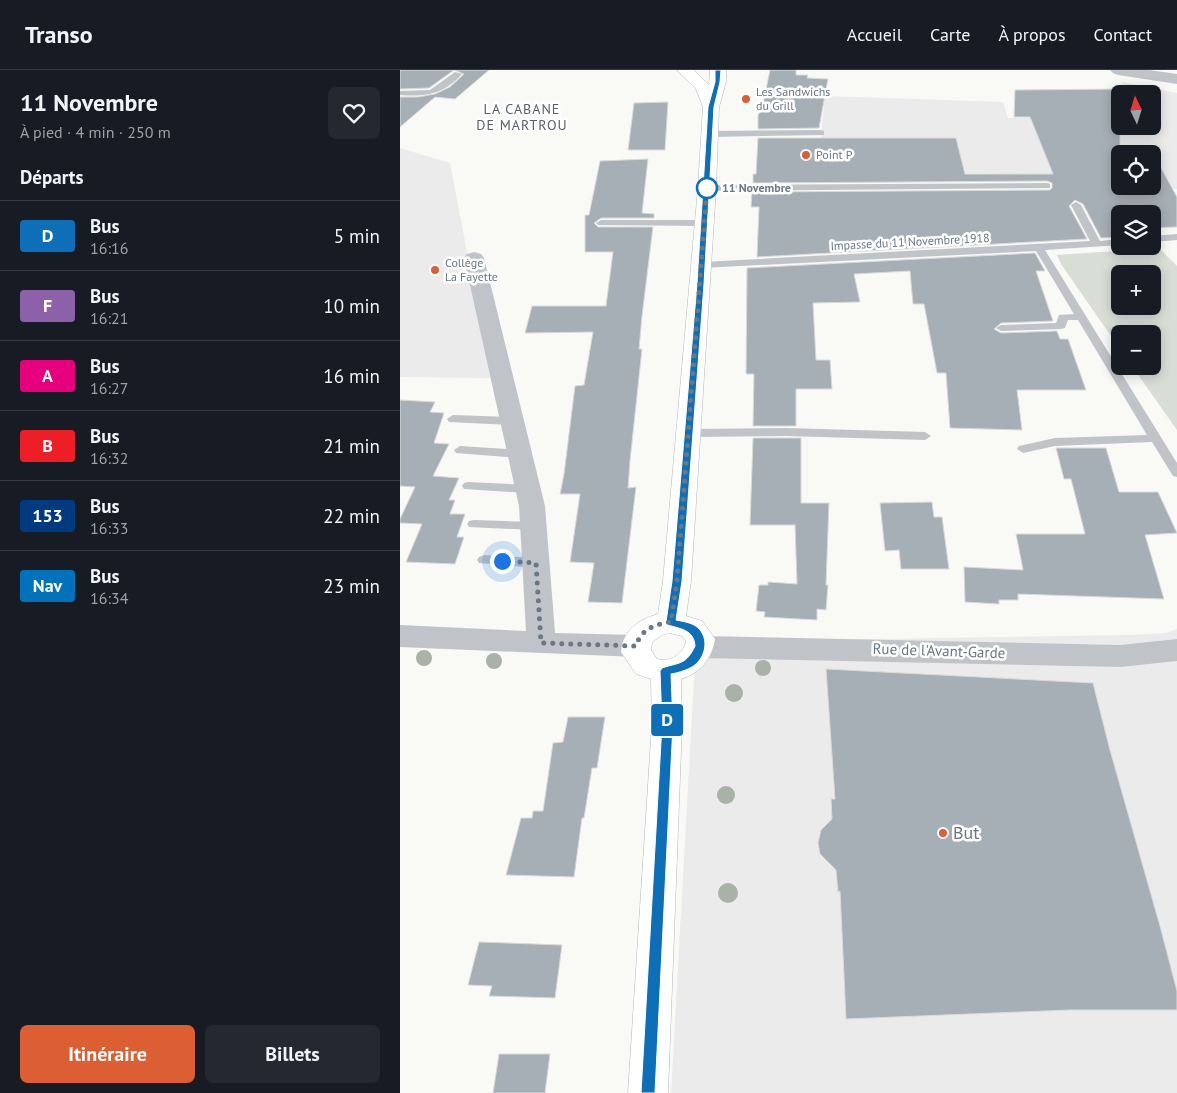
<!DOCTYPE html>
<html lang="fr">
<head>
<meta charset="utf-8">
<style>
	:root { --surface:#171b24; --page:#242831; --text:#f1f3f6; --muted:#9ea1a6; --line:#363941; --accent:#dc5f33 }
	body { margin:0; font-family:"PT Sans",sans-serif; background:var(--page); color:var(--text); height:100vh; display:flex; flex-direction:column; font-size:19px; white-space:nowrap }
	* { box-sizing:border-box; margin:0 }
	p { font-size:16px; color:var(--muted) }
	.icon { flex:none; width:28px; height:28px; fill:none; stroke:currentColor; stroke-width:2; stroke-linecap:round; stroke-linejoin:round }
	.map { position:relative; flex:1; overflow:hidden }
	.details { display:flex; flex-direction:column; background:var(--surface); width:400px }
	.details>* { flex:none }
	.badge { padding:0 10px; border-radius:4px; font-size:18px; line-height:32px }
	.needle { width:32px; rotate:356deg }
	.buttons { position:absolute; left:711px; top:15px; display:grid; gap:10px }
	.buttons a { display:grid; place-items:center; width:50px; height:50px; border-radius:8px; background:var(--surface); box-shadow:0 2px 12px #0003; font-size:25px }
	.you { position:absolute; width:25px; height:25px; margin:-12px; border:4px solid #fff; border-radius:50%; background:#1a73e8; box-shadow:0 0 0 8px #1a73e833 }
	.map>.badge { position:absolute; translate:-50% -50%; box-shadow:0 0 0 2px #fff }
	h2 { padding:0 20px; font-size:19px; line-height:45px }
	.round { display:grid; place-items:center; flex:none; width:52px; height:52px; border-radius:8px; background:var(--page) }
	.head { display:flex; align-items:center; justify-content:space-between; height:85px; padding:0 20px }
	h1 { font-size:24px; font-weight:700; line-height:38px }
	.primary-button { display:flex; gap:10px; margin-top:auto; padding:10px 20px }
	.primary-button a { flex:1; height:58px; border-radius:8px; background:var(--accent); color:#fff; font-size:20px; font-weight:700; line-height:58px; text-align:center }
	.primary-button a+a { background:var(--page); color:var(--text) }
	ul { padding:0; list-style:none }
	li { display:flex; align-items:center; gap:15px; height:70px; padding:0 20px; border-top:1px solid var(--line) }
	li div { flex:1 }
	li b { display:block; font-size:19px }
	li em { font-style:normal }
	li .badge { min-width:55px; font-weight:700; text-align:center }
	header { display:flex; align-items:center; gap:30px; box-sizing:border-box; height:70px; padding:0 25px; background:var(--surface); border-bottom:1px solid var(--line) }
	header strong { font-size:24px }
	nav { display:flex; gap:28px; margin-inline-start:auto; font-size:18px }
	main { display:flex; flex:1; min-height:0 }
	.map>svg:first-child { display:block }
</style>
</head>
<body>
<header>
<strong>Transo</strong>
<nav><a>Accueil</a><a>Carte</a><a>À propos</a><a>Contact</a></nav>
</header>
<main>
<section class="details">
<div class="head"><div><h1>11 Novembre</h1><p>À pied · 4 min · 250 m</p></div><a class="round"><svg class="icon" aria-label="heart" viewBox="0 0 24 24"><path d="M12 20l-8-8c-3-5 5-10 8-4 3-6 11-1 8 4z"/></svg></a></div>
<h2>Départs</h2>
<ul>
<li><span class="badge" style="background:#0c6fb8;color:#fff">D</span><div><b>Bus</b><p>16:16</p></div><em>5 min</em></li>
<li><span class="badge" style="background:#8d61a9;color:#fff">F</span><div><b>Bus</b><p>16:21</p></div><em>10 min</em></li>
<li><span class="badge" style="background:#e6007e;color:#fff">A</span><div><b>Bus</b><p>16:27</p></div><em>16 min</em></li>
<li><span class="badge" style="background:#ed1e25;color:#fff">B</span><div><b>Bus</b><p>16:32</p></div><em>21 min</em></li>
<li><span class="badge" style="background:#003b80;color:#fff">153</span><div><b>Bus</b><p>16:33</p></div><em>22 min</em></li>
<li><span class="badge" style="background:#0072bc;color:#fff">Nav</span><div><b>Bus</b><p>16:34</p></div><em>23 min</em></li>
</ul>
<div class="primary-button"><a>Itinéraire</a><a>Billets</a></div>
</section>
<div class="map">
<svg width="777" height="1023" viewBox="0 0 777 1023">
	<rect width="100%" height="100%" fill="#f9f9f6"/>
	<path fill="#eaebea" d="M 722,12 L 777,23 L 777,119 L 772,119 L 752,84 L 646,86 L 653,104 L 564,103 L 555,68 L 421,68 L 425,26 L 603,32 L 608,48 L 720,47 L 720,56 L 752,56 L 752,24 L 728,24 Z
		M 0,78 L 50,93 L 91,308 L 0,307 Z
		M 777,559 L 777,1023 L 271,1023 L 296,572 L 731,565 L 766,563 Z"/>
	<path fill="#d8ddd6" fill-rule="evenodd" d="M 759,178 L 777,196 L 777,360 L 732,296 L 752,296 L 752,264 L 720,264 L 720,279 L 661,194 L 657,185 ZM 720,204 L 752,204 L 752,236 L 720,236 Z"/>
	<path fill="#a7afb6" stroke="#dadbd9" d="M 0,0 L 89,0 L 55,29 L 35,27 L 0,57 L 0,27 L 18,27 L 35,24 L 50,17 L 64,4 L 54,0 L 29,18 L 0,19 Z
		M 370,0 L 396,0 L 396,5 L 408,5 L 407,8 L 428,9 L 419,58 L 358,59 L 358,45 L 362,39 Z
		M 720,19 L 720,116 L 752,116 L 754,85 L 777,127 L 777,157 L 752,158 L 752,144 L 720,144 L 720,167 L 701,168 L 683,134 L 675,130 L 669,136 L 687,169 L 357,187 L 359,137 L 351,137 L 352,122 L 650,120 L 652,118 L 652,113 L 647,111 L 353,113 L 353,104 L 356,104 L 358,68 L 556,68 L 565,104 L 653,104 L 630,47 L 614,47 L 615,20 Z
		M 268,32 L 265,80 L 228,80 L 234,33 Z
		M 248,89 L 242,143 L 254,144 L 254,148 L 201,148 L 194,153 L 198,157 L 253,157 L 242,246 L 239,279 L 242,279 L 230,391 L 228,418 L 236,417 L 222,533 L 188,532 L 194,493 L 170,492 L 180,424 L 160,424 L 164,404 L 175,316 L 184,315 L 193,262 L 125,263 L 132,236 L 206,236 L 213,182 L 185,182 L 185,145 L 189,145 L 200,91 Z
		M 635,183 L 645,201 L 636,201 L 653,251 L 601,253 L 594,259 L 601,263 L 657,261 L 660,269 L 668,269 L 686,320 L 617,320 L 622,360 L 550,358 L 546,303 L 537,303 L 524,234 L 513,234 L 510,201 L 454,204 L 460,232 L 413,233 L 416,290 L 430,290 L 432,319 L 396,319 L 396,356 L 353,356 L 354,304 L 346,304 L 347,198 Z
		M 0,330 L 35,332 L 30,342 L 44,343 L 34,373 L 49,374 L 33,406 L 59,408 L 49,430 L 55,430 L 50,444 L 65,444 L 57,467 L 64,467 L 55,494 L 6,492 L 22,454 L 0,453 L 0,449 L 15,417 L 0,416 Z
		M 353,368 L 401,368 L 401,433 L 429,433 L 426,515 L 428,515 L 426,540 L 417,539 L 417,550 L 364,547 L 365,542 L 356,541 L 359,515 L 368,515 L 368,512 L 397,514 L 395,455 L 350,455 Z
		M 656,378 L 706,378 L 719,422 L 758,422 L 777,463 L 745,465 L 764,529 L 618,524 L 618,530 L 599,530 L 599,534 L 565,532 L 564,497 L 623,500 L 616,464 L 685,464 L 671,409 L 664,409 Z
		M 532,432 L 534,447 L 542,447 L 549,499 L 501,499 L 499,480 L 485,481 L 480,433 Z
		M 426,599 L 693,613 L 710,680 L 760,856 L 777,921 L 777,940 L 669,940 L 446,949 L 440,821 L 438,822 L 436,800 L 420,784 L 418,773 L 421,760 L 432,749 L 431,729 L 435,729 Z
		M 168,647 L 205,647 L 197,698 L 192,698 L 184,748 L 182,748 L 174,807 L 106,805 L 121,748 L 132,748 L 133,741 L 143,741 L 153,673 L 163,672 Z
		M 79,872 L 162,875 L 155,928 L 89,926 L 92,916 L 68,915 Z
		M 99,984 L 150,984 L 145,1023 L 93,1023 Z"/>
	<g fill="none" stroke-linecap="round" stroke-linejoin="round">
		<g stroke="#b3b8bd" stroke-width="1">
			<path id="secondary" d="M 277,0 L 294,0 L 309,15 L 310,0 L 326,0 L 326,12 L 319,37 L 316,118 L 291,511 L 286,546 L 302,551 L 315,569 C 312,589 300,603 281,609 L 282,654 L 268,1023 L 228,1023 L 252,654 L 251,609 L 236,604 L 221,582 C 223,560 238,550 258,544 L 263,511 L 298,118 L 303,37 L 296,19 ZM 270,563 L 282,566 L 286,571 C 284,584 270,593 257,589 L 251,580 L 252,572 L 262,565 Z"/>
		</g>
		<path fill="#c0c4c8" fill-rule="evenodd" d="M 55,2 L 62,4 C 44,24 26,27 0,25 L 0,21 L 30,20 Z
			M 421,60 L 424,61 L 424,65 L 311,67 L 307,64 L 311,61 Z
			M 647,113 L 650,114 L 650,118 L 307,121 L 302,118 L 307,115 Z
			M 676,132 L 681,135 L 700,171 L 720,169 L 720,175 L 645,180 L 777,393 L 777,407 L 773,406 L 752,372 L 655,376 L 623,383 L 617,379 L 619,376 L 655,368 L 747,365 L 678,250 L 668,250 L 665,258 L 661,259 L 601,261 L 596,258 L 601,255 L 656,253 L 659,245 L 674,244 L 636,181 L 302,198 L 297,195 L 302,192 L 690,171 L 671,135 Z
			M 201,150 L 305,150 L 310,153 L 305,156 L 198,155 L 196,153 Z
			M 777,164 L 777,170 L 752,172 L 752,166 Z
			M 53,345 L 112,347 L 118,351 L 112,355 L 49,352 L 47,349 Z
			M 386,358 L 525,362 L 531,366 L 525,370 L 386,366 L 289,367 L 283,363 L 289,359 Z
			M 60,376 L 120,380 L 126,384 L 120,388 L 56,383 L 54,380 Z
			M 68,412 L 128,415 L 134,419 L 128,423 L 64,419 L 62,416 L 64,413 Z
			M 74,450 L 133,452 L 138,453 L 140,456 L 138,459 L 133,460 L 69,457 L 67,454 L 69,451 Z
			M 84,485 L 136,488 L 141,490 L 143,493 L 141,496 L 136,498 L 79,493 L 77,490 L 79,487 Z"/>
		<path fill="#c0c4c8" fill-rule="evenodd" d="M 710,0 L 749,0 L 777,4 L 777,14 L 718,5 L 713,3 Z
			M 74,182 L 81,184 L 84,188 L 145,436 L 155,563 L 236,565 L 246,568 L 251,576 L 246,584 L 236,587 L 0,577 L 0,555 L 126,561 L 119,436 L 64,188 L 67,184 Z
			M 300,566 L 720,575 L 777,569 L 777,591 L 720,597 L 300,588 L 290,585 L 285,577 L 290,569 Z"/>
		<use href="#secondary" fill="#fff" fill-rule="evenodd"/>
	</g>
	<g fill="#a9b2a6">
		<circle cx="24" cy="588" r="8"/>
		<circle cx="94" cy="591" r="8"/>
		<circle cx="363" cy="598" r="8"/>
		<circle cx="334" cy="623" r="9"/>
		<circle cx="326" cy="725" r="9"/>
		<circle cx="328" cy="823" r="10"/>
	</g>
	<path fill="#0c6fb8" stroke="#fff" d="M 315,0 L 321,0 L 320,12 L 314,37 L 304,214 L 282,511 L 276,550 C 281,551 287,552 292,554 C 308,561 309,582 296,594 C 291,599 278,603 271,604 L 273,654 L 255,1023 L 241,1023 L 262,654 L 260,601 L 262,598 C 280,592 286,595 295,576 C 294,560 281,559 268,555 L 266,552 L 272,511 L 297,214 L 308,37 L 315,12 Z"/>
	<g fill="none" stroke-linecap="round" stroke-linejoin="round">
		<path stroke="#697886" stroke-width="5" stroke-dasharray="0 9" d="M 102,491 L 136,493 L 141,573 L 236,576 C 241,559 255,554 271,552 L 277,511 L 307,118"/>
	</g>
	<g fill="#dc5f33" stroke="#fff" stroke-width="2">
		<circle cx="346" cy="29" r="5"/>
		<circle cx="406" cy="85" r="5"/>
		<circle cx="35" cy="200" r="5"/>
		<circle cx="543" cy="763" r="5"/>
	</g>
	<circle fill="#fff" stroke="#0c6fb8" stroke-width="2.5" cx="307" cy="118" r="10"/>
	<g text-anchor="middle" stroke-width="5" stroke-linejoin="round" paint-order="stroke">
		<g font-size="12" fill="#697886" stroke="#fff" text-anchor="start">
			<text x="356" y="26">Les Sandwichs<tspan x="356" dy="14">du Grill</tspan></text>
			<text x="416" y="89">Point P</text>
			<text x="45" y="197">Collège<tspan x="45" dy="14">La Fayette</tspan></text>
		</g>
		<g font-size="12" font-weight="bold" fill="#697886" stroke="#fff" text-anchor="start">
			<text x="322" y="122">11 Novembre</text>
		</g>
		<g font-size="12" fill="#697886" stroke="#fff">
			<text transform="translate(510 172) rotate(-3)" y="4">Impasse du 11 Novembre 1918</text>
		</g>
		<g font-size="14" letter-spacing="1" fill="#57626b" stroke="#fff">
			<text x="122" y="44">LA CABANE<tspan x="122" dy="16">DE MARTROU</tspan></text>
		</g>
		<g font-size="15" fill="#697886" stroke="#fff">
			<text transform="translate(539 581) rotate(2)" y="5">Rue de l'Avant-Garde</text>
		</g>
		<g font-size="18" fill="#697886" stroke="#fff" text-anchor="start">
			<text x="553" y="769">But</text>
		</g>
	</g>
</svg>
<div class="buttons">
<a><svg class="needle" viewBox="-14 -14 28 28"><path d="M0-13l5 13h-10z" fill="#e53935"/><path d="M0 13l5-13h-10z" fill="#9ea1a6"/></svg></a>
<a><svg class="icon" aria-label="locate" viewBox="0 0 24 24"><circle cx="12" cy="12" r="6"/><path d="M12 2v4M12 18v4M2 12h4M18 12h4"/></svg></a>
<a><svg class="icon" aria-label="layers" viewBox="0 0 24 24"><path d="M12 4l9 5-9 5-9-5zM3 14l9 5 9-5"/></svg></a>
<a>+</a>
<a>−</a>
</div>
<div class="you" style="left:102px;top:491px"></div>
<b class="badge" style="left:267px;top:650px;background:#0c6fb8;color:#fff">D</b>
</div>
</main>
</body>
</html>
